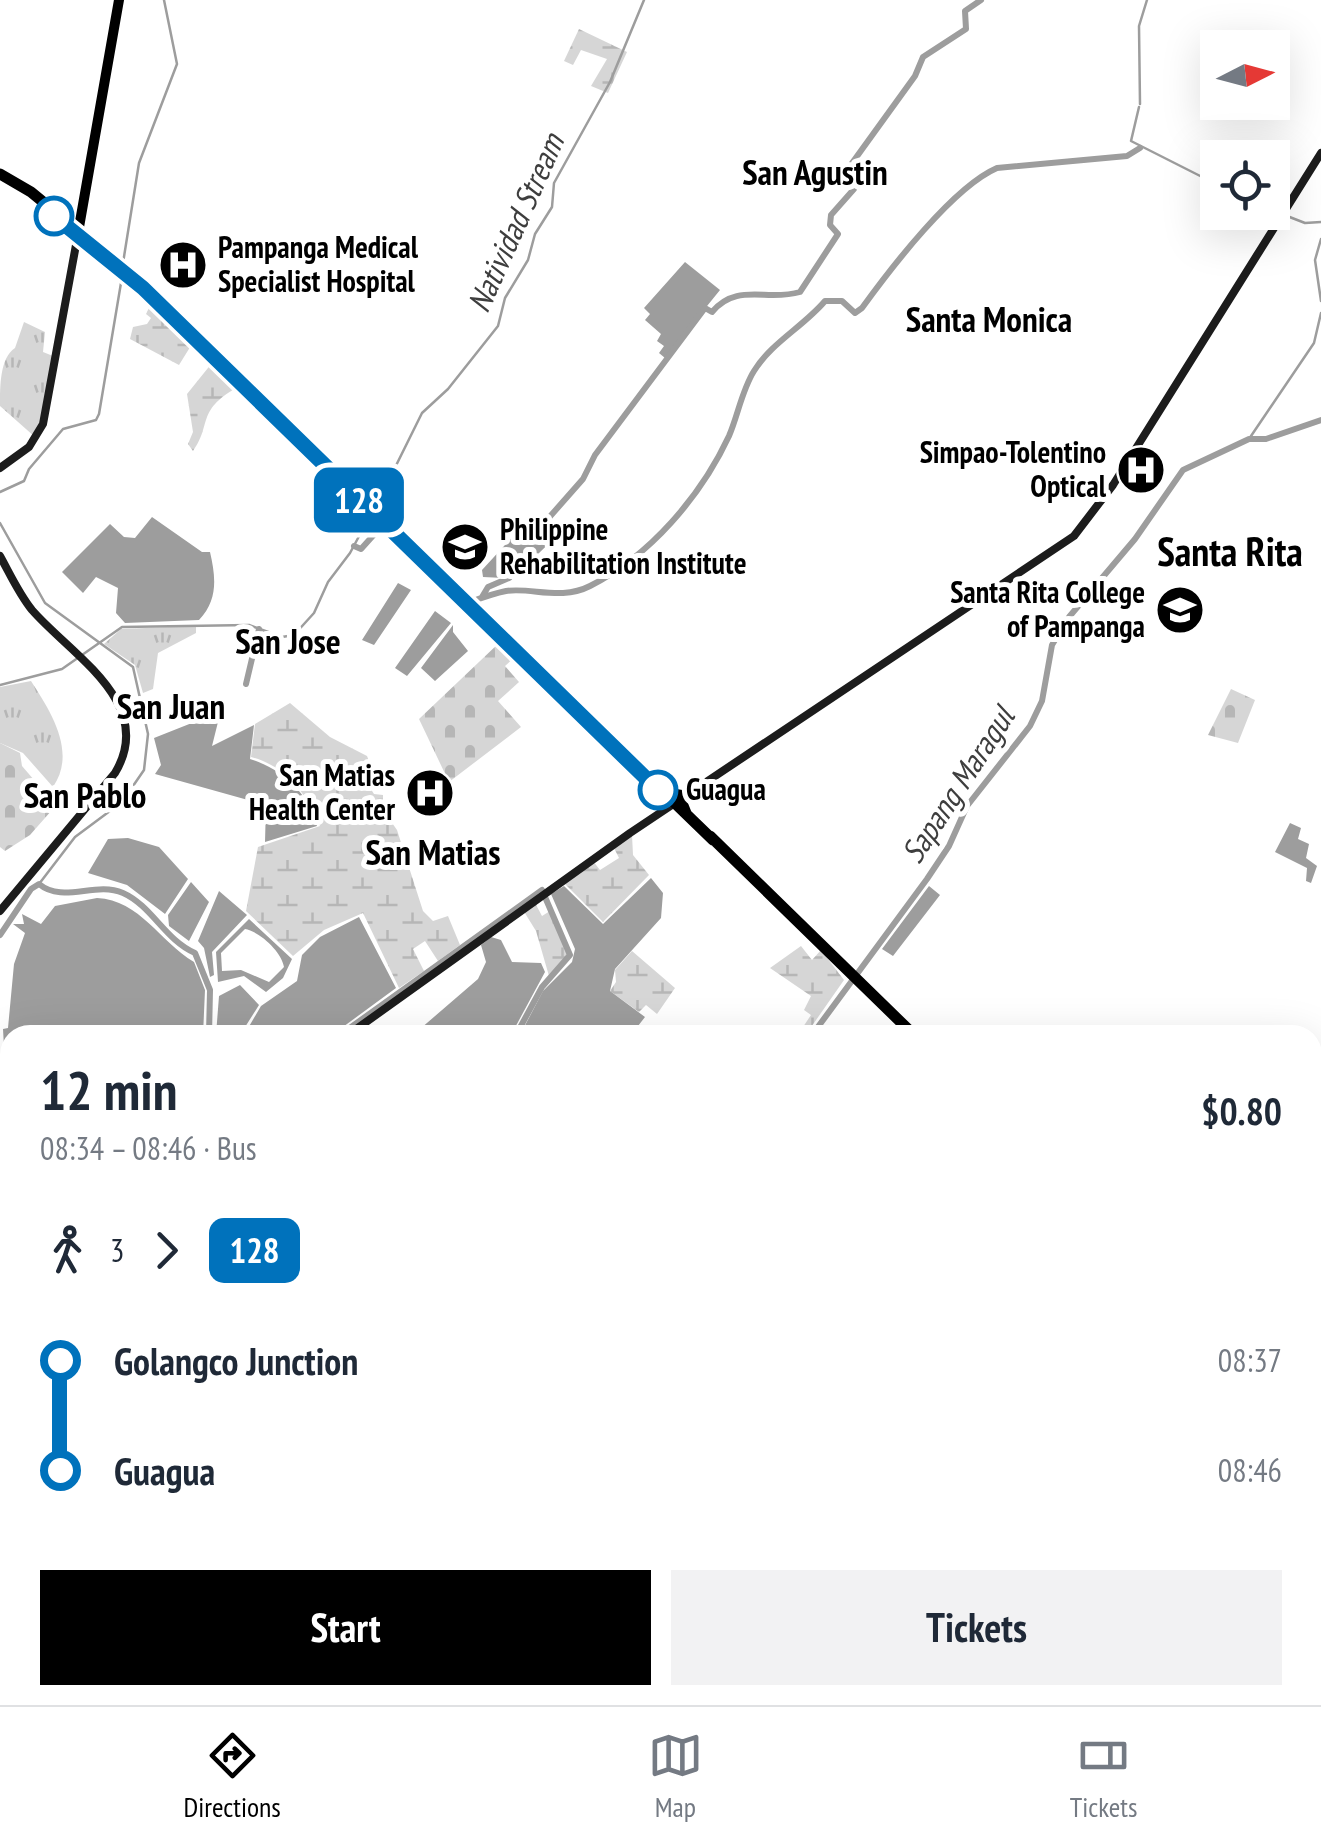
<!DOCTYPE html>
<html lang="en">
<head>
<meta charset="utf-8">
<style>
	:root { --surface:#fff; --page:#f2f2f3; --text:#1f2937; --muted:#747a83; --line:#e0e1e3; --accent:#000 }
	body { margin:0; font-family:"PT Sans Narrow",sans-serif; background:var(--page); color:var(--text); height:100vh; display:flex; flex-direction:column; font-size:38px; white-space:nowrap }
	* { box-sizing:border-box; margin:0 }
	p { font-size:32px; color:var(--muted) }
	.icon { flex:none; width:55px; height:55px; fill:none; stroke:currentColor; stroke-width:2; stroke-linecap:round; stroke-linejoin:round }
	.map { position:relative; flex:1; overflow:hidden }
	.drawer { position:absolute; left:0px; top:1025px; width:1322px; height:680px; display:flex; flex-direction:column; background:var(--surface); border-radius:30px 30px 0 0; box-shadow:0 10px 40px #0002 }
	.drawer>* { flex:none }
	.badge { padding:0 20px; border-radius:15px; font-size:35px; line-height:65px }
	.needle { width:65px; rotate:84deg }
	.tools { position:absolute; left:1200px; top:30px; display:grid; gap:20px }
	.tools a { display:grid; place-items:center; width:90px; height:90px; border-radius:0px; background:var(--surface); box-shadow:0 10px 40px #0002; font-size:50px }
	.map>.badge { position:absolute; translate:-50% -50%; box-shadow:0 0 0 5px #fff }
	.legs { display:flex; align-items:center; gap:15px; height:110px; padding:0 40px; font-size:32px }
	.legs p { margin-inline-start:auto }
	.headline { display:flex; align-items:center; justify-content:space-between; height:170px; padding:0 40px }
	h1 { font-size:55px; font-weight:800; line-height:75px }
	.button { display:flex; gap:20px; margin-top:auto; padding:20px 40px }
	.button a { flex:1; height:115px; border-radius:0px; background:var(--accent); color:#fff; font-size:40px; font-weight:800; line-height:115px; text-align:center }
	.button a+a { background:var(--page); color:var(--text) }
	ul { padding:0 40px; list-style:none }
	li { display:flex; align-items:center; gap:35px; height:110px; font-size:38px }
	li i { display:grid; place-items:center; width:15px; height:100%; margin:0 12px; background:currentColor }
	li i::after { content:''; width:25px; height:25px; margin:-12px; border:8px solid; border-radius:50%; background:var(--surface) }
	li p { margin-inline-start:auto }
	li:first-child i { background:linear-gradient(#0000 50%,currentColor 0) }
	li:last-child i { background:linear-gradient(currentColor 50%,#0000 0) }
	.menu { display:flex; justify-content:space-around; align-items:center; height:140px; border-top:2px solid var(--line); background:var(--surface); font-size:28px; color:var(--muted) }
	.menu a { display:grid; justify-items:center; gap:5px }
	.menu .current { color:var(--accent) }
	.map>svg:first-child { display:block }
</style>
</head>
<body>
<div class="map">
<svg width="1321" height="1705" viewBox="0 0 1321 1705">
	<defs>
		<pattern id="grass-tufts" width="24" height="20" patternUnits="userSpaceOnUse" patternTransform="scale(2.5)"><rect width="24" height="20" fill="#d6d6d6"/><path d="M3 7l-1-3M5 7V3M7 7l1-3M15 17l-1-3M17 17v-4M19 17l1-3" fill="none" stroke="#b6b6b6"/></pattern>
		<pattern id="wetland-marsh" width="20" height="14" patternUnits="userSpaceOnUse" patternTransform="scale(2.5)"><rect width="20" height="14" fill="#d6d6d6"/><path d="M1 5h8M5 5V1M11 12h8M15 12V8" fill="none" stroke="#b6b6b6"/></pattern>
		<pattern id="cemetery-stones" width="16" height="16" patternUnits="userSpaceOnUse" patternTransform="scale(2.5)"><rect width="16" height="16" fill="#d6d6d6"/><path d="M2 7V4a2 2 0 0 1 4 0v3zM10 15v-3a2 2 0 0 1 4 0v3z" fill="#b6b6b6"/></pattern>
	</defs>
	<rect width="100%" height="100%" fill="#fff"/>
	<path fill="url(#grass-tufts)" d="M 24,322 L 45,332 L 43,352 L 53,356 L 44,410 L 35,437 L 0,406 C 0,385 0,358 15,348 Z
		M 196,626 L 196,633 L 158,653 L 153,689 L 143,693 L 135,665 L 104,644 L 121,629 Z
		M 31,681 C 51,712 77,752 53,787 L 23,753 L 0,743 L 0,687 Z
		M 190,1695 L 297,1695 L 287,1705 L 200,1705 L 188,1701 Z"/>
	<path fill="url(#wetland-marsh)" d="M 579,29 L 627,52 L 608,93 L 591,86 L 607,59 L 581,50 L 573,65 L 564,61 Z
		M 151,304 L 192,344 L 179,365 L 130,339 L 133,327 L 147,324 L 151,318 L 146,314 Z
		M 212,363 L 236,388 C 196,411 212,425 193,451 L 188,444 L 193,432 L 187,394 Z
		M 290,703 L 330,737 L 367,756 L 374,774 L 367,783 L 374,794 L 383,795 L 383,810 L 397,830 L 423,911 L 433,921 L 448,916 L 460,945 L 438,961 L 425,941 L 413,949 L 424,971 L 399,988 L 363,913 L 324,930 L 293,956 L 246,911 L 258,847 L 320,826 C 307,794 286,766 251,757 L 255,724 Z
		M 632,835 L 633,855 L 649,875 L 603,922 L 562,881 L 593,861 L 600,870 L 619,858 L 614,848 Z
		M 534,901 L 542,916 L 550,911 L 568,949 L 568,960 L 549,976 L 536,931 L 523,910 Z
		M 801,946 L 812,960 L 821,950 L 844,980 L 807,1033 L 801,1030 L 811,1015 L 804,1010 L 811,996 L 770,968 Z
		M 632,951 L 675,988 L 657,1014 L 646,1005 L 639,1012 L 610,991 L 616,982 L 615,970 Z"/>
	<path fill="url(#cemetery-stones)" d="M 500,642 L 515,657 L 505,666 L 519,682 L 498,701 L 521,727 L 449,782 L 419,719 Z
		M 1231,689 L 1255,700 L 1238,743 L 1208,735 Z
		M 0,743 L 20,753 L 22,766 L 41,788 L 34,799 L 52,810 L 30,835 L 5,851 L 0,847 Z"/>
	<path fill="#9d9d9d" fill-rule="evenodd" d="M 685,262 L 720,290 L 665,358 L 659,353 L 664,346 L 657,341 L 661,334 L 645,320 L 650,314 L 644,308 Z
		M 152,517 L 202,552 L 210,552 C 216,578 218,600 199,620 L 125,623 L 116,613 L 118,588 L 96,577 L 83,593 L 62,572 L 110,524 L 124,537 L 135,538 Z
		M 529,519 L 546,532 L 545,541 L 504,578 L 483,577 L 482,570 Z
		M 398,583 L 411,590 L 374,645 L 362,640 Z
		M 435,611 L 451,623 L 407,676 L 395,668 Z
		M 453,625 L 453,632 L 468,651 L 435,681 L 421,668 Z
		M 212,715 L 219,718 L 212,746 L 254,725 L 250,759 C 282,769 309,793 317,826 L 265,842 L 266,805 L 155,774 L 161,765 L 154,738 Z
		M 1290,823 L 1301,828 L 1298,839 L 1309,844 L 1306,858 L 1317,866 L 1311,883 L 1306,881 L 1307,868 L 1275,852 Z
		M 128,838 L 159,847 L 188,879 L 165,914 L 127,885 L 88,873 L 108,839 Z
		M 651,878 L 663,893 L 661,918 L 615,969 L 610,991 L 645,1017 L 631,1035 L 520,1035 L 543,991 L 572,962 L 575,949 L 551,894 L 564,886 L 603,924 Z
		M 191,882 L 209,902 L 189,941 L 169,926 L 168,915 Z
		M 929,886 L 940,895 L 893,956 L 882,949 Z
		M 219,891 L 247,915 L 212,952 L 214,975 L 210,977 L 204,948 L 198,941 Z
		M 97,898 C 140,900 160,942 194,962 L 205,990 L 203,1035 L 10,1035 L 10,1109 L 0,1105 L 0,1084 L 6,1083 L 3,1029 L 8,1028 L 14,964 L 25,933 L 13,924 L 24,924 L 22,914 L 41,924 L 55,906 Z
		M 359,917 L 396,988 L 332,1035 L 244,1035 L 261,1006 L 297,981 L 302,955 L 320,937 Z
		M 249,919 L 292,959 L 283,978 L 266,992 L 244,976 L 218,982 L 216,952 ZM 245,929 C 259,931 282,952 284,967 L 269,982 L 241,970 L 222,971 L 221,953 Z
		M 491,937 L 501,940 L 512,962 L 541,963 L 545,972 L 511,1035 L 399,1035 L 413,1025 L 420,1029 L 478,979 L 486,962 L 481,945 Z
		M 240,985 L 259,1005 L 240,1035 L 216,1035 L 219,996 Z"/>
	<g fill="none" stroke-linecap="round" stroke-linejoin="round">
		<path stroke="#9d9d9d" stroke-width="2.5" d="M 1140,104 L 1139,26 L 1147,0
			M 1139,107 L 1131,141 L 1218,185
			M 1287,216 L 1305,223 L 1321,222
			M 1321,239 L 1315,260 L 1321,301
			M 123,263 L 139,163 L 177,64 L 164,0
			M 1249,439 L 1314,343 L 1321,313
			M 0,492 L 24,481 L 29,469 L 63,429 L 96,420 L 99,414 L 122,277
			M 375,508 L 422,413 L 448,389 L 498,326 L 505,298 L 528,260 L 535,234 L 552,207 L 554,183 L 610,82 L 644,0
			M 0,523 L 45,603 L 133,667 L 148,734 L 144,770 L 122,802 L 75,837 L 39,884
			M 0,685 L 62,669 L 122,627 L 249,625 L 282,637 L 294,635 L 314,613 L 328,582 L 350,553 L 371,514
			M 1168,1695 L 1181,1705
			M 932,1705 L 937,1695"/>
		<path stroke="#9d9d9d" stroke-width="6" d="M 354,546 L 361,549 L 379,529 L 396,541
			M 427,570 L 465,608
			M 482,597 L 488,587 L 509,578 L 548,540 L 546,521 L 583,479 L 595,455 L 705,308 L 712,312 C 737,282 767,302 800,292 L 838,234 L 830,225 L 831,215 L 854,189 L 842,177 L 915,76 L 923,57 L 966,29 L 965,11 L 981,0
			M 470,602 C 481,598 496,593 506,591 C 532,587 561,601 590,586 C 650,556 701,496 729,436 C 738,415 742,390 754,371 C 771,343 804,326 825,301 L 842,301 L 855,313 L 862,308 C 891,268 953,187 997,168 L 1127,156 L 1140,148
			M 246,684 L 259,629
			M 0,935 L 31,889 L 39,884 C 63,904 95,881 123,893 C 152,906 165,940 195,953 L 210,990 L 209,1035
			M 340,1035 L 542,890 L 570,955 L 542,987 L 516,1035
			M 812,1035 L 927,879 L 949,846 L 967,806 L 1030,726 L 1042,701 L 1052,645 L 1069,617 L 1135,539 L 1183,470 L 1249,439 L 1266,439 L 1321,420
			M 0,1201 L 10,1210
			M 0,1658 L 10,1671
			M 23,1695 L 27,1705
			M 423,1695 L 427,1705
			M 636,1705 L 640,1695"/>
		<path stroke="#1c1c1c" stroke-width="8" d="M 0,468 L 29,447 L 43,424 L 78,234
			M 0,556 C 10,574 19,594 32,610 C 71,655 157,703 115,773 L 0,911
			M 348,1035 L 630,833 L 1074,536 L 1113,485 L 1321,153
			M 0,1214 L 10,1226
			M 2,1272 L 10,1262
			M 10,1278 L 3,1285 L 10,1291
			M 0,1340 L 10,1333
			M 0,1694 L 9,1705
			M 465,1695 L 473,1705"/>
		<path stroke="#000" stroke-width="10" d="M 78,233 L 119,0"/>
		<path stroke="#000" stroke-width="11" d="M 0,174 L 31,192 L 115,261 L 713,840
			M 666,793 L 685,796 L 682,803 L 686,813
			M 710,836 L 914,1035
			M 1312,1423 L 1321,1431"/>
	</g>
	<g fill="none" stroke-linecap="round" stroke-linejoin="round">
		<g stroke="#fff" stroke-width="22">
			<path id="line-1" d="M 54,216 L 143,288 L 658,790"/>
		</g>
		<use href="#line-1" stroke="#0072bc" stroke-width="15"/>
	</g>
	<defs>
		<g id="hospital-disc" transform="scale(2.5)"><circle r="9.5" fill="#000" stroke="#fff"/><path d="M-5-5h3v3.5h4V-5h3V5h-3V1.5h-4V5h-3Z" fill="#fff"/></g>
		<g id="university-disc" transform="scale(2.5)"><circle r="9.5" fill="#000" stroke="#fff"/><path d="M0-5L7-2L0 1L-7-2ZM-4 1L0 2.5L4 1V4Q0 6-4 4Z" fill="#fff"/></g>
	</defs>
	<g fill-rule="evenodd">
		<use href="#hospital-disc" x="183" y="265"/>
		<use href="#hospital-disc" x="1141" y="470"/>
		<use href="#university-disc" x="465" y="547"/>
		<use href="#university-disc" x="1180" y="610"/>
		<use href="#hospital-disc" x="430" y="793"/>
	</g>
	<g fill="#fff" stroke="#0072bc" stroke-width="5">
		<circle cx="54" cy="216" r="18"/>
		<circle cx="658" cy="790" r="18"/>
	</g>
	<g text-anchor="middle" stroke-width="10" stroke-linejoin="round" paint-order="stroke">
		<g font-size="30" font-weight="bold" fill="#000" stroke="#fff" text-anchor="end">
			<text x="218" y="258" text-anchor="start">Pampanga Medical<tspan x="218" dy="34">Specialist Hospital</tspan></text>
			<text x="1106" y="463">Simpao-Tolentino<tspan x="1106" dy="34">Optical</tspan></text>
			<text x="500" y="540" text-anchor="start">Philippine<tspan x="500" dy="34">Rehabilitation Institute</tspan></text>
			<text x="1145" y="603">Santa Rita College<tspan x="1145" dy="34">of Pampanga</tspan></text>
			<text x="395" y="786">San Matias<tspan x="395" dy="34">Health Center</tspan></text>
		</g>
		<g font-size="30" font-weight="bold" fill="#000" stroke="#fff" text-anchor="start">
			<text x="686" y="800">Guagua</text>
		</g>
		<g font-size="32" font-style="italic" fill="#3e3e3e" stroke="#fff">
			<text transform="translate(516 223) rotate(-66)" y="11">Natividad Stream</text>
			<text transform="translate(958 785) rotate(-57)" y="11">Sapang Maragul</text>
		</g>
		<g font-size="35" font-weight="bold" fill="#000" stroke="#fff">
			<text x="815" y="185">San Agustin</text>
			<text x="989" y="332">Santa Monica</text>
			<text x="288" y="654">San Jose</text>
			<text x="171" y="719">San Juan</text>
			<text x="85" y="808">San Pablo</text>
			<text x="433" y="865">San Matias</text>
		</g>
		<g font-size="40" font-weight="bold" fill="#000" stroke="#fff">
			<text x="1230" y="566">Santa Rita</text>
		</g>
	</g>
</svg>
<div class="tools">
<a><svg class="needle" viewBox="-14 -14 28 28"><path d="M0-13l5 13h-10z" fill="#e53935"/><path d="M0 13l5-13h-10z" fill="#747a83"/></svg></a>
<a><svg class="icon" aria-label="locate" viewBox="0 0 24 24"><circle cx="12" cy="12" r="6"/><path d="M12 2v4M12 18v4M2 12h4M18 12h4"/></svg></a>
</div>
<b class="badge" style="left:359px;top:500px;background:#0072bc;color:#fff">128</b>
<section class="drawer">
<div class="headline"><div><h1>12 min</h1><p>08:34 – 08:46 · Bus</p></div><b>$0.80</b></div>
<div class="legs"><svg class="icon" aria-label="walk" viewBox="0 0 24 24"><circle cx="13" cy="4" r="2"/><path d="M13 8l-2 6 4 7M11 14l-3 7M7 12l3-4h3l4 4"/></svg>3<svg class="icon" aria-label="forward" viewBox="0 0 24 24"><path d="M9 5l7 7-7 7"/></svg><b class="badge" style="background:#0072bc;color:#fff">128</b></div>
<ul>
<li><i style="color:#0072bc"></i><b>Golangco Junction</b><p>08:37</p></li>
<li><i style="color:#0072bc"></i><b>Guagua</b><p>08:46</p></li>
</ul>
<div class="button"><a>Start</a><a>Tickets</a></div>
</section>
</div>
<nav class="menu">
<a class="current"><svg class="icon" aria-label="directions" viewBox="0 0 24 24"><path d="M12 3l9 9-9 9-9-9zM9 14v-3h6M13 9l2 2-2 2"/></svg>Directions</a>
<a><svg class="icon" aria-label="map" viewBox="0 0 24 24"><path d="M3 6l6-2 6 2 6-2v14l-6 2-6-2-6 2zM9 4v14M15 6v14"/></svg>Map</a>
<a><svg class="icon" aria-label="tickets" viewBox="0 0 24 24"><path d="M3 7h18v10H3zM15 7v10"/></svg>Tickets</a>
</nav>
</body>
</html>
